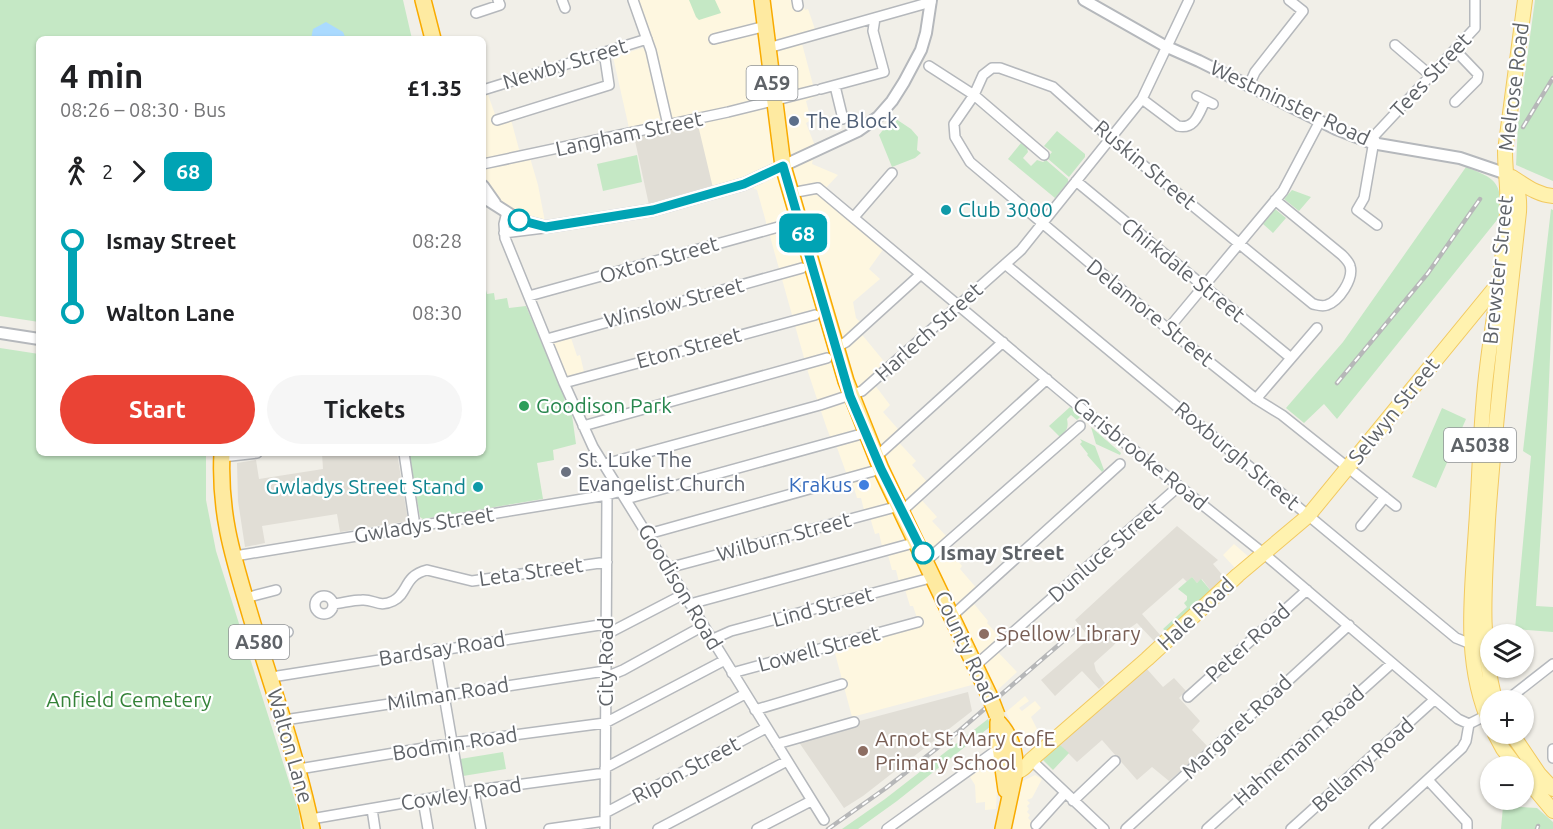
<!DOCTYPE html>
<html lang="en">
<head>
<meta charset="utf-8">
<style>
	:root { --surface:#fff; --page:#f6f6f6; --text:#202124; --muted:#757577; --accent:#ea4335 }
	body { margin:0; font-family:Ubuntu,sans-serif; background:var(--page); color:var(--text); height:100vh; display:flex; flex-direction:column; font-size:22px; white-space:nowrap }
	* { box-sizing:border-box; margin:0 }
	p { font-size:20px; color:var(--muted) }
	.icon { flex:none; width:33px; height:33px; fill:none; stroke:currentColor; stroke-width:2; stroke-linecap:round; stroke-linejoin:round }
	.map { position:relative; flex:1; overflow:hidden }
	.panel { position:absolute; left:36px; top:36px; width:450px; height:420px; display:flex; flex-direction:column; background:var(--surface); border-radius:9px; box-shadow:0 2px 4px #0004 }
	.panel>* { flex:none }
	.badge { padding:0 12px; border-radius:9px; font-size:21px; line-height:39px }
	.buttons { position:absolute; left:1480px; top:624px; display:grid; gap:12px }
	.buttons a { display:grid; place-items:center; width:54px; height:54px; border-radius:50%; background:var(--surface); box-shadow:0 2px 4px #0004; font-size:30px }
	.map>.badge { position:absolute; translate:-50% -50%; box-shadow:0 0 0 3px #fff }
	.legs { display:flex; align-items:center; gap:9px; height:66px; padding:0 24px; font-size:20px }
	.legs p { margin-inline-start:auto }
	.head { display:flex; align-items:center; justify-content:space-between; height:102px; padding:0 24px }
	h1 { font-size:33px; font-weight:700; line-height:45px }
	.primary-button { display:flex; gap:12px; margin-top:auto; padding:12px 24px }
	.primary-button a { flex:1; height:69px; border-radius:36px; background:var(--accent); color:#fff; font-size:24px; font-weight:700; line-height:69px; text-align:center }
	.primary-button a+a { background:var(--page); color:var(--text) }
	ul { padding:0 24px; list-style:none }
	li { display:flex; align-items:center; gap:21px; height:72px; font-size:22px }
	li i { display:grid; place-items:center; width:9px; height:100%; margin:0 8px; background:currentColor }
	li i::after { content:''; width:15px; height:15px; margin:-8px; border:4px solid; border-radius:50%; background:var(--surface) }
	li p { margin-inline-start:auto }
	li:first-child i { background:linear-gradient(#0000 50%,currentColor 0) }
	li:last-child i { background:linear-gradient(currentColor 50%,#0000 0) }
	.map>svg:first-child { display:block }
</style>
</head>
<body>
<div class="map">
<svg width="1553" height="829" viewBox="0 0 1553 829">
	<rect width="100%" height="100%" fill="#f1efe8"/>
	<path fill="#fef7e0" d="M 637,0 L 802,0 L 805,10 L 808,9 L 817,35 L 801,40 L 816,96 L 806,101 L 811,120 L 806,123 L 815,146 L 812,164 L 838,175 L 823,191 L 887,244 L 869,269 L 880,279 L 853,302 L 856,318 L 862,324 L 859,331 L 887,365 L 871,380 L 890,405 L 883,412 L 898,429 L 892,435 L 916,461 L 912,465 L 930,485 L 918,496 L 937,517 L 932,521 L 950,540 L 945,545 L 962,566 L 960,569 L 979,591 L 970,599 L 988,621 L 987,623 L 1003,641 L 995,649 L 1017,672 L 990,697 L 983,682 L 852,717 L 835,653 L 918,621 L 913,606 L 910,606 L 904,586 L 900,586 L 896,570 L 892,570 L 887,551 L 883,551 L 879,533 L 875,534 L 869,514 L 865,514 L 861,498 L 857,498 L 851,478 L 848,478 L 835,442 L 832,442 L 826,426 L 808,372 L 757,190 L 740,182 L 713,188 L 634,136 L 629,128 L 613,57 L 652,45 Z
		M 486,89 L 497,120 L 510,116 L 520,153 L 528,151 L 538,185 L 546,227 L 531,224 L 483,193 L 483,90 Z
		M 569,332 L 577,356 L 580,355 L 585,376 L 564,383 L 547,339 Z
		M 1234,544 L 1250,558 L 1236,569 L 1223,555 Z
		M 1025,696 L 1029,701 L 1019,708 L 1022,711 L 1035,701 L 1041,708 L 1031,717 L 1037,729 L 1022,744 L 1006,712 Z
		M 994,758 L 998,770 L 996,809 L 985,810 L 985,802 L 976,803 L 975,785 L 970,777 Z
		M 1035,775 L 1042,779 L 1032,798 L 1027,800 L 1030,803 L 1027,806 L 1029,809 L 1027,812 L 1030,815 L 1028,818 L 1039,829 L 1013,829 L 1019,783 Z"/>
	<path fill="#e1ded6" d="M 698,125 L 713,188 L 649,205 L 634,136 Z
		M 322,453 L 397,453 L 408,521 L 340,532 L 337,514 L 262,526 L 265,543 L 245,547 L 238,501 L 237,463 L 256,460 L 259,479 L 323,469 Z
		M 1177,526 L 1218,560 L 1213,564 L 1225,578 L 1211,591 L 1202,579 L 1197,583 L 1192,577 L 1187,582 L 1183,578 L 1142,614 L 1161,636 L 1154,641 L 1137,623 L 1127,630 L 1113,646 L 1094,663 L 1096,671 L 1105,683 L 1099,689 L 1082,671 L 1055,696 L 1041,680 L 1090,638 L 1075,620 Z
		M 1146,668 L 1163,687 L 1174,678 L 1186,691 L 1179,698 L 1200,721 L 1192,730 L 1208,747 L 1169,781 L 1152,767 L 1137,780 L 1102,740 L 1077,762 L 1059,744 Z
		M 968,692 L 972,711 L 863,796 L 844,808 L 796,738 Z"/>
	<path fill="#c5e8c5" d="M 0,0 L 403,0 L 412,39 L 39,39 L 39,322 L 0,316 Z
		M 689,0 L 715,0 L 721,13 L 699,20 L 696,17 Z
		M 1535,0 L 1553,0 L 1553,181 L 1516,165 L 1518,125 Z
		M 893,117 L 911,129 L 918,137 L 917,150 L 921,153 L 915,158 L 892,167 L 879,135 Z
		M 1057,131 L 1085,154 L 1085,157 L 1069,177 L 1047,158 L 1052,152 L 1044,146 Z
		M 1021,143 L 1027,148 L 1028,152 L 1023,158 L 1031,166 L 1037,160 L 1043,162 L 1046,160 L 1068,179 L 1068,182 L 1055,198 L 1008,159 Z
		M 637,155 L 642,182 L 603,191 L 597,164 Z
		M 1466,167 C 1496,179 1501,181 1501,215 L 1337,419 L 1324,404 L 1304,423 L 1286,408 L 1343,342 Z
		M 1292,190 L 1311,197 L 1299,211 L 1284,199 Z
		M 1275,209 L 1286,218 L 1273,233 L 1263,224 Z
		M 1551,209 L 1553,210 C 1553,342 1545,474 1536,606 L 1553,607 L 1553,632 L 1515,629 L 1531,456 L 1523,451 Z
		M 485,286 L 487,294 L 494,293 L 495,300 L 507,298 L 509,308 L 526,306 L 564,396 L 567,416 L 572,415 L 576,444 L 553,450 L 554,460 L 537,463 L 543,499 L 423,519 L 420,517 L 409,453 L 483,453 L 483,287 Z
		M 0,348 L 39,354 L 39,453 L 206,453 L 206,500 L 216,551 L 299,813 L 301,829 L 0,829 Z
		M 1070,407 L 1081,416 L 1077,420 L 1071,415 L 1067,419 C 1069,428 1066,431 1060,437 L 1049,426 Z
		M 1442,408 L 1466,419 L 1436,488 L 1412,477 Z
		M 1091,427 L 1121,453 L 1120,455 L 1096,444 Z
		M 1080,439 L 1095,446 L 1104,470 L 1102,472 L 1087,455 L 1088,454 L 1080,444 L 1082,442 Z
		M 1192,577 L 1197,583 L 1201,579 L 1211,591 L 1166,631 L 1163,629 L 1187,607 L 1184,603 L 1187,600 L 1187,596 L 1178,589 Z
		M 988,719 L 991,726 L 897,801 L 858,829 L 842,829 L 885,799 Z
		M 1059,744 L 1069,753 L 1053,770 L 1043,760 Z
		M 503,752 L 506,769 L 463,776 L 460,759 Z
		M 1503,806 L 1537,808 L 1553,822 L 1553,829 L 1501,829 Z"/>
	<path fill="#aadaff" d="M 326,22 L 343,32 L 346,39 L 311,39 L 313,29 Z"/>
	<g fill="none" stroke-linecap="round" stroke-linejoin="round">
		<g stroke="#b5b8bc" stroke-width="12">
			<path id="minor" d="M 562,0 L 565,8
				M 633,0 L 651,51 L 668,125
				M 797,0 L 798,6
				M 476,13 L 500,5 L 498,0
				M 714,39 L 766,26
				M 1395,45 L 1430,75
				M 768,48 L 931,2
				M 1455,50 L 1478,74 L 1477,80 L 1455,102
				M 929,66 L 974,95 L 1044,155
				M 1249,85 L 1255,72 L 1303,11 L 1289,0
				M 835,86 L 843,119
				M 821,89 L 884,72 L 873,31 L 875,18
				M 483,90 L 647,39
				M 1197,96 L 1213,104
				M 1142,99 L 1178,126 C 1195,130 1199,113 1205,101
				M 497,120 L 609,85 L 604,52
				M 483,164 L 728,112 L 816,90
				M 1076,181 L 1291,358
				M 791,193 L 818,188 L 1076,404 L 1263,553 L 1458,719 L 1469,724 L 1491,713
				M 1275,200 L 1342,255 C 1345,258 1349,262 1350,266 C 1354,279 1339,301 1327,305 C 1322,307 1318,305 1313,304 L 1110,138 L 1053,87 L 1000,68 L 992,68 L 983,75 L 974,95 L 954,124 L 955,137 L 970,162 L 1168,329 L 1256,399 L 1282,415 L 1396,506
				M 507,212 L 504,224 L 505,238 L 564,383 L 593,447 L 824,820
				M 854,217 L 892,173
				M 1377,225 L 1357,210 L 1364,198 L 1375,135 L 1475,28 L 1475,0
				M 504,233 L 544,228
				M 1005,264 L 1456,638 L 1471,644
				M 529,296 L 789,224
				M 1168,329 L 1283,191 L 1320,121
				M 547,339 L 802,268
				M 835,348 L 846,342 L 921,274
				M 564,383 L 815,315
				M 1256,399 L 1317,328
				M 583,426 L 827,358
				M 404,453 L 415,526
				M 222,457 L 257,453
				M 876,457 L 1003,342
				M 605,464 L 820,405 L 862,391 L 1021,250 L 1142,99 L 1189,0
				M 626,499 L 865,433
				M 902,511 L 1047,379
				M 1361,526 L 1385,497
				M 648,534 L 881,469
				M 241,555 L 607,495 L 621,491
				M 926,561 L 1080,426
				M 668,568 L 899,506
				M315 605a9 9 0 1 1 18 0a9 9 0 1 1-18 0Z
				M 253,596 L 276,590
				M 333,604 C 343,603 352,600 362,600 C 374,599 379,608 393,601 C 409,593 403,576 427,570 L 472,581 L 607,562
				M 690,604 L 917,542
				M 952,616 L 1120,464
				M 607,634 L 684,594
				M 265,636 L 288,632
				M 713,639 L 731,631 L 934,577
				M 436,649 L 461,794
				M 976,665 L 1179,486
				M 732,673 L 918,622
				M 278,676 L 606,624
				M 606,677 L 623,670 L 703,626
				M 1188,697 L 1307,590
				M 1507,700 L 1553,664
				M 755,710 L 842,684
				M 291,719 L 605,671
				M 777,744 L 854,722
				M 1553,749 L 1553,758
				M 1031,760 L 1104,829
				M 305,768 L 460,742 L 605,723 L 725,660
				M 605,768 L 745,694
				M 1428,780 L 1467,822 L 1467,829
				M 474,791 L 481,829
				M 423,800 L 428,829
				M 1073,801 L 1115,761
				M 372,809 L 375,829
				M 605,813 L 766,728
				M 317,818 L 485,789 L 605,773
				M 1036,825 L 1065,793
				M 549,829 L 605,821
				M 605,829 L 607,495
				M 658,829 L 787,761
				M 757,829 L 811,801
				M 887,829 L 1001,747
				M 1126,829 L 1349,625
				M 1207,829 L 1391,664
				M 1291,829 L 1434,700
				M 1374,829 L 1462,748 L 1466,741 L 1469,724"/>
		</g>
		<g stroke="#b5b8bc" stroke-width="14">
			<path id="tertiary" d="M 1084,0 L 1165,46 L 1199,61 L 1336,129 L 1372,143 L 1460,158 L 1507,174
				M 483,186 L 495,203
				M 483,197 L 519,220 L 546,227 L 653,210 L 744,184 L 858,131 L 878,117 L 892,101 L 904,82 L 921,50 L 926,33 L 931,0
				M 0,333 L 39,339"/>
		</g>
		<g stroke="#f2c960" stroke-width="16">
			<path id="primary" d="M 1512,177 C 1525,185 1537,195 1553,196
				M 1495,700 C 1479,639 1485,582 1488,520 C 1495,417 1508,314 1519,212 C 1520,193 1518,189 1507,174
				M 1491,726 C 1462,664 1472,593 1476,528 C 1480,474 1480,421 1487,368 C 1493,317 1503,266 1507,214 C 1509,193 1505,172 1505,151 L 1525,0
				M 1495,734 L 1503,749 L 1516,766
				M 1512,734 L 1539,774 L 1553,789
				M 1007,771 C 1019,774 1024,769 1031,760 L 1147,659 L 1238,575 L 1308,516 L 1498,284
				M 1524,776 L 1553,811"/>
		</g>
		<g stroke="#f9ab00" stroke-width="18">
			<path id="trunk" d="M 423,0 L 433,39
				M 762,0 L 783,166 L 846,381 L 881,469 L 990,697
				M 222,453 C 219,514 233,557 250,614 C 271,685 297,756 312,829
				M 998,722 L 998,732 L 1006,790
				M 999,723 C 1012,737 1016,754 1015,773 L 1003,829"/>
		</g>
		<use href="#minor" stroke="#fff" stroke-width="9"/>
		<use href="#tertiary" stroke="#fff" stroke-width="10"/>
		<use href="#primary" stroke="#fff2af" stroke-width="14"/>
		<use href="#trunk" stroke="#feeaa1" stroke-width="15"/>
		<g stroke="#b6b7b8" stroke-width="4.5">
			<path id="rail" d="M 1523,127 L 1553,78
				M 1337,383 L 1428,273 L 1480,199
				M 828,829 L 886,788 L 959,731 L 1076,630
				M 1537,829 L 1538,826"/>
		</g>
		<use href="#rail" stroke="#fff" stroke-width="2" stroke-dasharray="7" stroke-linecap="butt"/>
		<g stroke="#f9ab00" stroke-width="18" stroke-linecap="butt">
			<path id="trunk-bridge" d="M 990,697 L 997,715"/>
		</g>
		<use href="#trunk-bridge" stroke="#feeaa1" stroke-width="15"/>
	</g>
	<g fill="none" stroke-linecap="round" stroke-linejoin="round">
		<g stroke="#fff" stroke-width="14">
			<path id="line-1" d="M 519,220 L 546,227 L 653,210 L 744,184 L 783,166 L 850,396 L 881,469 L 923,553"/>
		</g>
		<use href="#line-1" stroke="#00a3b4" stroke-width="9"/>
	</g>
	<circle fill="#5c6f8a" stroke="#fff" stroke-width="2" cx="794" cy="121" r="6"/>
	<g fill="#0f9aa8" stroke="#fff" stroke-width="2">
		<circle cx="946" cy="210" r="6"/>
		<circle cx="478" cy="487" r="6"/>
	</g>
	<g fill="#fff" stroke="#00a3b4" stroke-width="3">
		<circle cx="519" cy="220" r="10"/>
		<circle cx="923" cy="553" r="10"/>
	</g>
	<circle fill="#2e9e5b" stroke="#fff" stroke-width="2" cx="524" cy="406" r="6"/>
	<circle fill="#6b7280" stroke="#fff" stroke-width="2" cx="566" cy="472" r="6"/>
	<circle fill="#3f7fe0" stroke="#fff" stroke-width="2" cx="864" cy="485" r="6"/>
	<g fill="#8d6e63" stroke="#fff" stroke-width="2">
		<circle cx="984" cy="634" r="6"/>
		<circle cx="863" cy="751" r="6"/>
	</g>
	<g text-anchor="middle" stroke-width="4.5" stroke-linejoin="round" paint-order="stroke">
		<g fill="#fff" stroke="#8f9295" stroke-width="1.5">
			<rect x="746.5" y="66" width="51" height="34" rx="4.5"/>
			<rect x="1444" y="428" width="72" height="34" rx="4.5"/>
			<rect x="229" y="625" width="60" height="34" rx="4.5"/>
		</g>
		<g font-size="20" font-weight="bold" fill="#5f6368">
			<text x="772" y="90">A59</text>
			<text x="1480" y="452">A5038</text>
			<text x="259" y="649">A580</text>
		</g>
		<g font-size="21" fill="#5f6368" stroke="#fff">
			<text transform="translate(565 64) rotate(-17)" y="7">Newby Street</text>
			<text transform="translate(1431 75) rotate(-47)" y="7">Tees Street</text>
			<text transform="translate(1514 87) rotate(-83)" y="7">Melrose Road</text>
			<text transform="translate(1290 103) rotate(25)" y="7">Westminster Road</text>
			<text transform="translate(629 134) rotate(-12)" y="7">Langham Street</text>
			<text transform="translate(1145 165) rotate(40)" y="7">Ruskin Street</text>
			<text transform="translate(659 260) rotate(-16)" y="7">Oxton Street</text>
			<text transform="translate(1183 270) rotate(39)" y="7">Chirkdale Street</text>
			<text transform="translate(1498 270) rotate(-84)" y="7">Brewster Street</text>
			<text transform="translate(674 303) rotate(-15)" y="7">Winslow Street</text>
			<text transform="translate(1150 313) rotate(39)" y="7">Delamore Street</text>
			<text transform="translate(929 332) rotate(-42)" y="7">Harlech Street</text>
			<text transform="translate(689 348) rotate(-15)" y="7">Eton Street</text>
			<text transform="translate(1394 411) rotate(-51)" y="7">Selwyn Street</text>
			<text transform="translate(1140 454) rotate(39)" y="7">Carisbrooke Road</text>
			<text transform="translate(1237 456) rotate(40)" y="7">Roxburgh Street</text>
			<text transform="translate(424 525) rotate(-9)" y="7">Gwladys Street</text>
			<text transform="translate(784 537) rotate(-15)" y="7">Wilburn Street</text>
			<text transform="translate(1105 552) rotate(-41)" y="7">Dunluce Street</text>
			<text transform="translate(531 572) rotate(-8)" y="7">Leta Street</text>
			<text transform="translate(680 587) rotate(59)" y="7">Goodison Road</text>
			<text transform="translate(823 607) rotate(-15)" y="7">Lind Street</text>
			<text transform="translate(1196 614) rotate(-43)" y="7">Hale Road</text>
			<text transform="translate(1248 643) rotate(-42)" y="7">Peter Road</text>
			<text transform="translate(966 647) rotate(65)" y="7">County Road</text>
			<text transform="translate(442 649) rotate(-9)" y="7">Bardsay Road</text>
			<text transform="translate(819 649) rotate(-15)" y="7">Lowell Street</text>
			<text transform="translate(606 662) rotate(-90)" y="7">City Road</text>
			<text transform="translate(448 694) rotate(-9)" y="7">Milman Road</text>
			<text transform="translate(1237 727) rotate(-43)" y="7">Margaret Road</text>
			<text transform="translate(455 744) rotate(-9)" y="7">Bodmin Road</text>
			<text transform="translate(290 746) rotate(74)" y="7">Walton Lane</text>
			<text transform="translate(1299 746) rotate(-42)" y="7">Hahnemann Road</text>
			<text transform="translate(1363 765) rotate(-42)" y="7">Bellamy Road</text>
			<text transform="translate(686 770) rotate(-28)" y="7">Ripon Street</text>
			<text transform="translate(461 794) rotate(-9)" y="7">Cowley Road</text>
		</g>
		<g font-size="21" fill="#4e5e75" stroke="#fff" text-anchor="start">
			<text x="806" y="128">The Block</text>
		</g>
		<g font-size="21" fill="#0d838f" stroke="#fff" text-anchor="start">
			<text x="958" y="217">Club 3000</text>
			<text x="466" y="494" text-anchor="end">Gwladys Street Stand</text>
		</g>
		<g font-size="21" fill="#27864d" stroke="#fff" text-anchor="start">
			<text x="536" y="413">Goodison Park</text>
		</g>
		<g font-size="21" fill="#5b616d" stroke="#fff" text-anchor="start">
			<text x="578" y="467">St. Luke The<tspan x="578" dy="24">Evangelist Church</tspan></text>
		</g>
		<g font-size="21" fill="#366cbe" stroke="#fff" text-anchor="end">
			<text x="852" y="492">Krakus</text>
		</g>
		<g font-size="21" font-weight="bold" fill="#5f6368" stroke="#fff" text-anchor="start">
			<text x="940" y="560">Ismay Street</text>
		</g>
		<g font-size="21" fill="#785e54" stroke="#fff" text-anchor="start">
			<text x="996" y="641">Spellow Library</text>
			<text x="875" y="746">Arnot St Mary CofE<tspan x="875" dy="24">Primary School</tspan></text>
		</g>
		<g font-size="21" fill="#348238" stroke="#fff">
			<text x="129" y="707">Anfield Cemetery</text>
		</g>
	</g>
</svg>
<div class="buttons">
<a><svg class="icon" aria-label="layers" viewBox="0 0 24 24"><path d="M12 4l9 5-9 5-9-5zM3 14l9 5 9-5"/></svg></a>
<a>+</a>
<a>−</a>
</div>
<b class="badge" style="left:803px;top:233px;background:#00a3b4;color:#fff">68</b>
<section class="panel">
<div class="head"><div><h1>4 min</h1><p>08:26 – 08:30 · Bus</p></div><b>£1.35</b></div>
<div class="legs"><svg class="icon" aria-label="walk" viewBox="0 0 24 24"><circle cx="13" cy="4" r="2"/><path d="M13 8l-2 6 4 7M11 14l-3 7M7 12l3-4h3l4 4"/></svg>2<svg class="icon" aria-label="forward" viewBox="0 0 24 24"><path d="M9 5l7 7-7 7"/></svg><b class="badge" style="background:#00a3b4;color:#fff">68</b></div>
<ul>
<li><i style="color:#00a3b4"></i><b>Ismay Street</b><p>08:28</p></li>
<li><i style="color:#00a3b4"></i><b>Walton Lane</b><p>08:30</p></li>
</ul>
<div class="primary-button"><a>Start</a><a>Tickets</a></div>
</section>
</div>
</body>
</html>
